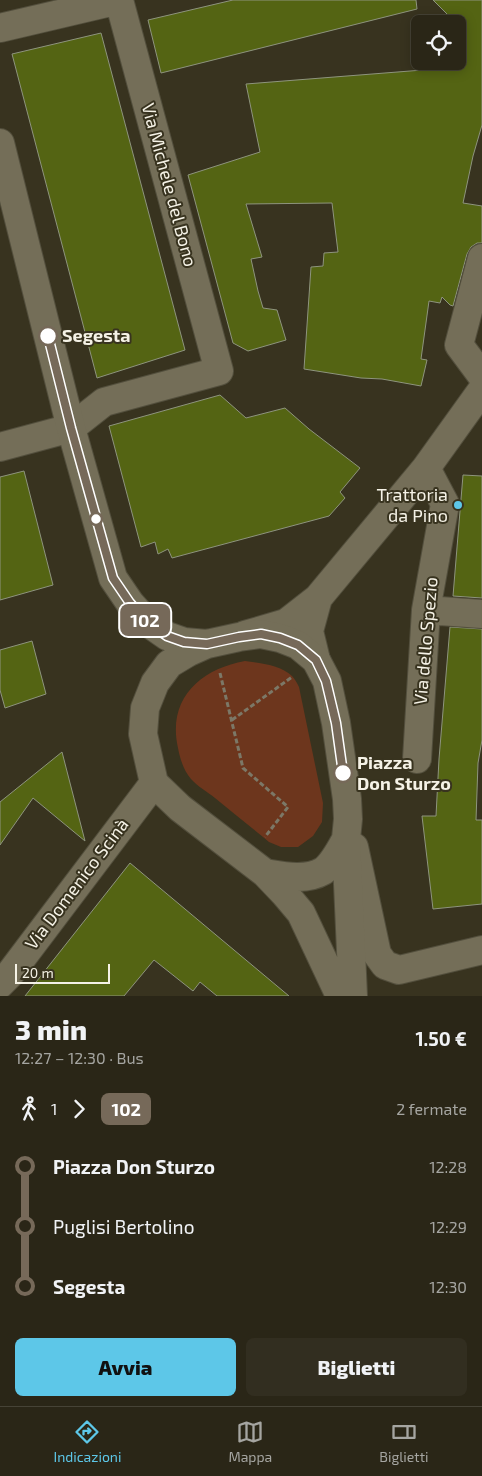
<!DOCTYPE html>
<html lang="it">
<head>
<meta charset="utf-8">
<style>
	:root { --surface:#2a2617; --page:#322e20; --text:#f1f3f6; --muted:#a5a5a1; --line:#464336; --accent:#5dc7e8 }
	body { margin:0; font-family:"Exo 2",sans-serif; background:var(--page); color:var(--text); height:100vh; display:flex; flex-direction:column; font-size:19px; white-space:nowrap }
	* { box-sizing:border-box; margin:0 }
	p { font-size:16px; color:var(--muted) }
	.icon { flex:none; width:28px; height:28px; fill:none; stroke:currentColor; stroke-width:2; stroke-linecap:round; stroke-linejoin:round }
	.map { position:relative; height:996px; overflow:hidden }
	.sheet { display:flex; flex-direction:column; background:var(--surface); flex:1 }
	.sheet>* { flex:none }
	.badge { padding:0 10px; border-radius:8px; font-size:18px; line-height:32px }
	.buttons { position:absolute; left:411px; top:15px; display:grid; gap:10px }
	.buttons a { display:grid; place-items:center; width:55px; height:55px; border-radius:8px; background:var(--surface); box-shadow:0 2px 12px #0003,0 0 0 1px var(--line); font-size:25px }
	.scale { position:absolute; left:15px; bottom:12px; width:95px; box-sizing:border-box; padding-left:5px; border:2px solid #f5f2e6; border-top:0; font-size:14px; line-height:18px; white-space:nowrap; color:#f5f2e6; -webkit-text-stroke:4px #38331f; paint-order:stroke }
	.map>.badge { position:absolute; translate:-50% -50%; box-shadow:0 0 0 2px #fff }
	.legs { display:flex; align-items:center; gap:8px; height:55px; padding:0 15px; font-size:16px }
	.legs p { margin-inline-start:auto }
	.head { display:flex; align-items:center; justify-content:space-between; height:85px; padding:0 15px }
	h1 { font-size:28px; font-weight:800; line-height:38px }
	.action { display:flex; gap:10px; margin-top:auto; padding:10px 15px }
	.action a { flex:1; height:58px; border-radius:8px; background:var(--accent); color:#111; font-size:20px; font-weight:800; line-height:58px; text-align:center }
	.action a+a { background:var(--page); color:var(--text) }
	ul { padding:0 15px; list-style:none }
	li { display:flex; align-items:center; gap:18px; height:60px; font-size:19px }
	li i { display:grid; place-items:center; width:8px; height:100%; margin:0 6px; background:currentColor }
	li i::after { content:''; width:12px; height:12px; margin:-6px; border:4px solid; border-radius:50%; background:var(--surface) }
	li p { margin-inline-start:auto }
	li:first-child i { background:linear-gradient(#0000 50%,currentColor 0) }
	li:last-child i { background:linear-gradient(currentColor 50%,#0000 0) }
	.tab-bar { display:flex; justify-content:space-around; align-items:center; height:70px; border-top:1px solid var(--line); background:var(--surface); font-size:14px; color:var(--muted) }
	.tab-bar a { display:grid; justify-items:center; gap:2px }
	.tab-bar .current { color:var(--accent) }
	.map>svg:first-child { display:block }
</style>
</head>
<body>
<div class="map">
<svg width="482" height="996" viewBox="0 0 482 996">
	<rect width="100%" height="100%" fill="#38331f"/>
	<path fill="#6d361d" d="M 245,661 C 260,663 281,665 292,676 C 295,679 297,683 299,687 L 323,803 L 322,822 L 313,836 L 298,847 L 281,847 L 269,842 C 251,827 233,813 215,798 C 208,792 198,787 191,779 C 184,771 180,759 178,748 C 167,699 200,669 245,661 Z"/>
	<path fill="#546413" stroke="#8e947e" d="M 233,0 L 416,0 L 417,9 L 161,73 L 148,20 Z
		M 433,0 L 482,0 L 482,125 L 473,156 L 463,203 L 482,206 L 482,243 L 477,243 L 471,247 L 467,254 L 453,306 L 450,305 L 442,297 L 440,303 L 429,301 L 421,359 L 427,360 L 421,386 L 382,379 L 361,378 L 304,369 L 311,267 L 323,266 L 324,253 L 338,252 L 332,203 L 246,204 L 262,257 L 251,259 L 258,291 L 263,308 L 277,310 L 286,340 L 248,351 L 233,343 L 188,175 L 260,152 L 246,84 L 448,68 L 451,61 L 458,61 L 458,42 L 462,29 Z
		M 101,33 L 185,350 L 97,378 L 12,54 Z
		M 220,395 L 246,418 L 285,408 L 309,429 L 360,468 L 340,492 L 345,498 L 329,516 L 172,558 L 168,549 L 158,554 L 155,542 L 141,547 L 109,426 Z
		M 24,471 L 53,585 L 0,600 L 0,477 Z
		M 463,475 L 482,476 L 482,598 L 453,596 Z
		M 450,627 L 482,629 L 482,740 L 478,763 L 476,820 L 482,820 L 482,904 L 433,909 L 422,816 L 436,816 L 439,759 Z
		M 32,641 L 46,694 L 5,708 L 0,690 L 0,650 Z
		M 62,752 L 85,841 L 33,798 L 0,845 L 0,802 Z
		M 130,863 L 228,945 L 289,996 L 217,996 L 200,982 L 193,991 L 154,960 L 124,996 L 25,996 Z"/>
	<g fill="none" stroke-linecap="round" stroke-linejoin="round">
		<g stroke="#534f3d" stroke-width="30">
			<path id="minor" d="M 0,28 L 119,0
				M 482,258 L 459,345 L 482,376
				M 0,447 L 71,428 L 104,402 L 219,371 L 119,0
				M 426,610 L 482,614
				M 245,635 L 286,623 L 318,598 L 426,468 L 482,390
				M 316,660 L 309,631 L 318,598
				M 417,759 L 426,610 L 445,504 L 426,468
				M 354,847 L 377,954 L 385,965 L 399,970 L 482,950"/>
		</g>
		<g stroke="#534f3d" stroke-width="30">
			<path id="tertiary" d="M 0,143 L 71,428 L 113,578 L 130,603 L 147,622 L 167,636 L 184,642 L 207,644
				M 265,873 C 283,876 306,881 323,871 C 333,864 340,850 346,839
				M 0,984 L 9,975 L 154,783
				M 340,996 L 301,913 L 285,894 L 265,873 L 180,808 L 154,783 L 143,734 L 145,708 L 155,683 L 169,664 L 189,652 L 207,644 L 239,637 L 261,634 L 280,638 L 298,645 L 316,660 L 327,681 L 336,723 L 347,799 L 348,819 L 346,839 L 353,996"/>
		</g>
		<path stroke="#7c7867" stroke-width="3" stroke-dasharray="5 2.5" stroke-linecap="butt" d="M 220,673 L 243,768 L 288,807 L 265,837
			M 232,720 L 292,677"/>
		<use href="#minor" stroke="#746e58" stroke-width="28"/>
		<use href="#tertiary" stroke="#746e58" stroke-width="28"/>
	</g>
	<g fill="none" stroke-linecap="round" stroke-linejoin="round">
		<g stroke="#fff" stroke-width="11">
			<path id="line-1" d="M 48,336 L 71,428 L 113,578 L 130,603 L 147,622 L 167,636 L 184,642 L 207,644 L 239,637 L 261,634 L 280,638 L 298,645 L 316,660 L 326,681 L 336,723 L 343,773"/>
		</g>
		<use href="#line-1" stroke="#766959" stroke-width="8"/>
	</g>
	<g fill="#fff" stroke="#766959" stroke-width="2.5">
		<circle cx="48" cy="336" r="9"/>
		<circle cx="96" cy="519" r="6"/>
		<circle cx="343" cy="773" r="9"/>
	</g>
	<circle fill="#5dc7e8" stroke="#38331f" stroke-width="2" cx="458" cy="505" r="5"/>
	<g text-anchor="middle" stroke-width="4" stroke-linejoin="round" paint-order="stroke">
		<g font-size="18" fill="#f5f2e6" stroke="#38331f">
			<text transform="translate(169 185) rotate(75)" y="6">Via Michele del Bono</text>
			<text transform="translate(426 641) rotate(-85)" y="6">Via dello Spezio</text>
			<text transform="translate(77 884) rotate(-53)" y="6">Via Domenico Scinà</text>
		</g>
		<g font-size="18" font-weight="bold" fill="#f5f2e6" stroke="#38331f" text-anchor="start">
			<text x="62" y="342">Segesta</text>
			<text x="357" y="769">Piazza<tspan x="357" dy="21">Don Sturzo</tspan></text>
		</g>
		<g font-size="18" fill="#f5f2e6" stroke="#38331f" text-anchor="end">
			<text x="448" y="501">Trattoria<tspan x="448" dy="21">da Pino</tspan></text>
		</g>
	</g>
</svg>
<div class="buttons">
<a><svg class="icon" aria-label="locate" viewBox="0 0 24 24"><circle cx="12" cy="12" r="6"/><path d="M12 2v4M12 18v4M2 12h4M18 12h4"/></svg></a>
</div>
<div class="scale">20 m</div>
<b class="badge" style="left:145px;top:620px;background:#766959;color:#fff">102</b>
</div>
<section class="sheet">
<div class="head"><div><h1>3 min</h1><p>12:27 – 12:30 · Bus</p></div><b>1.50 €</b></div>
<div class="legs"><svg class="icon" aria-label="walk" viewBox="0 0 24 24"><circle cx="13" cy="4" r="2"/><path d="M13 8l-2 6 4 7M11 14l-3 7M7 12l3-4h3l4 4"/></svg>1<svg class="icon" aria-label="forward" viewBox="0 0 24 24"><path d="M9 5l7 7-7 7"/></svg><b class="badge" style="background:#766959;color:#fff">102</b><p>2 fermate</p></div>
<ul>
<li><i style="color:#766959"></i><b>Piazza Don Sturzo</b><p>12:28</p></li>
<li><i style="color:#766959"></i><span>Puglisi Bertolino</span><p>12:29</p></li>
<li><i style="color:#766959"></i><b>Segesta</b><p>12:30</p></li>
</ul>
<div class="action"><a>Avvia</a><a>Biglietti</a></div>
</section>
<nav class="tab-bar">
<a class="current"><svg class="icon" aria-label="directions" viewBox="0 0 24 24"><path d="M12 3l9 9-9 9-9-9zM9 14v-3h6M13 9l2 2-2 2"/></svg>Indicazioni</a>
<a><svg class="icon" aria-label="map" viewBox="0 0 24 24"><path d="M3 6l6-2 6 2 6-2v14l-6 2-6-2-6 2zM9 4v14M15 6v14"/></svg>Mappa</a>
<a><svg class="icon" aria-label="tickets" viewBox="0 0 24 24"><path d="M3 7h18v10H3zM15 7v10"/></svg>Biglietti</a>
</nav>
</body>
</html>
